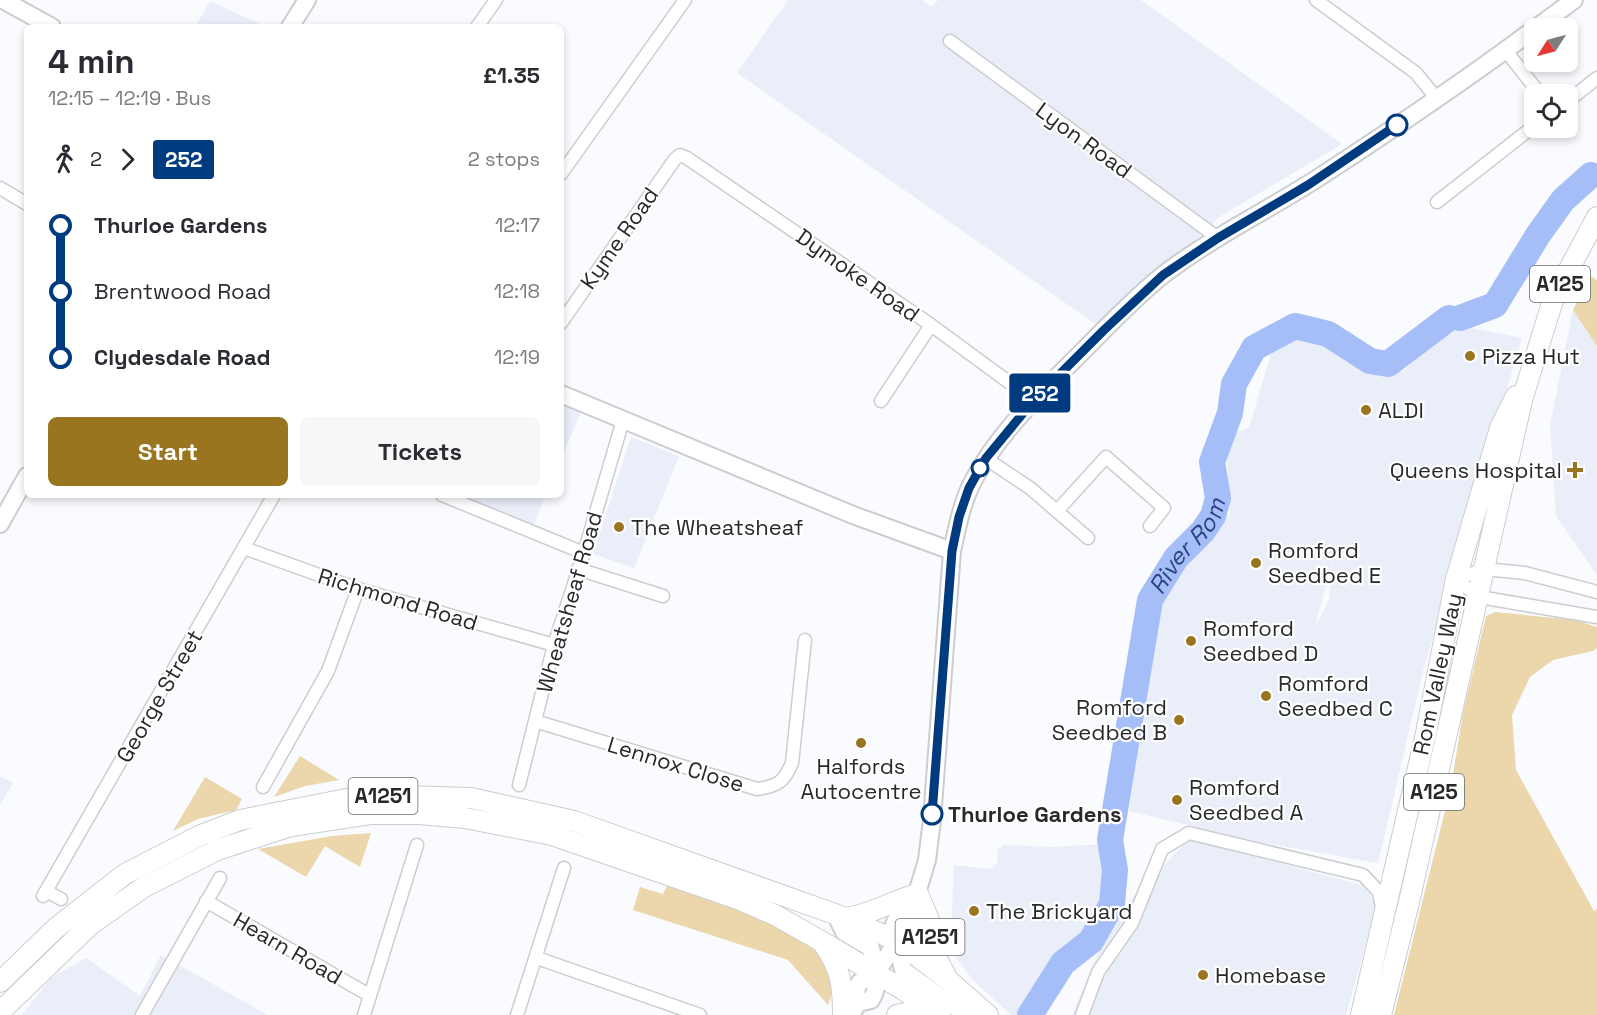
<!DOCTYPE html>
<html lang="en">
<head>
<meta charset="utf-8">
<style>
	:root { --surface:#fff; --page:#f7f7f7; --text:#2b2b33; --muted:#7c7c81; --accent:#9a7520 }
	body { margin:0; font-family:"Space Grotesk",sans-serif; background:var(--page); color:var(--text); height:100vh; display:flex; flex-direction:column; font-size:22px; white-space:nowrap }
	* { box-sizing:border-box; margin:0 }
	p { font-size:20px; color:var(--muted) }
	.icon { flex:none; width:33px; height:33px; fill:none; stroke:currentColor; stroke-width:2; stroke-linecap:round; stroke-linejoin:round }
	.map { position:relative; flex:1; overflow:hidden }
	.side { position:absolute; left:24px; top:24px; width:540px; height:474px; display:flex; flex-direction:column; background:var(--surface); border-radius:9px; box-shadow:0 3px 9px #0003 }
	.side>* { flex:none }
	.badge { padding:0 12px; border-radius:4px; font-size:21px; line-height:39px }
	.needle { width:39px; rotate:234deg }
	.tools { position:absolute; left:1524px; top:18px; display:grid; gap:12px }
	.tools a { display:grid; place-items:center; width:54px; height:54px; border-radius:9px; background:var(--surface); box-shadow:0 3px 9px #0003; font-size:30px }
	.map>.badge { position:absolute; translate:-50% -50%; box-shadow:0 0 0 3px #fff }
	.legs { display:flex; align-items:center; gap:9px; height:66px; padding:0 24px; font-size:20px }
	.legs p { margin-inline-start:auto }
	.summary { display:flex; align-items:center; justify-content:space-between; height:102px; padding:0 24px }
	h1 { font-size:33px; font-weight:700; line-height:45px }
	.primary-button { display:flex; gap:12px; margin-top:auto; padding:12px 24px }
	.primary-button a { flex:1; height:69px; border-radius:9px; background:var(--accent); color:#fff; font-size:24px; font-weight:700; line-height:69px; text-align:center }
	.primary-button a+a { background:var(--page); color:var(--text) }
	ul { padding:0 24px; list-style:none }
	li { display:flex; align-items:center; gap:21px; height:66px; font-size:22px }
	li i { display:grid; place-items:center; width:9px; height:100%; margin:0 8px; background:currentColor }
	li i::after { content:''; width:15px; height:15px; margin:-8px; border:4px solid; border-radius:50%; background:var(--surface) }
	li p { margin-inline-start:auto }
	li:first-child i { background:linear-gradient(#0000 50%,currentColor 0) }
	li:last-child i { background:linear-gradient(currentColor 50%,#0000 0) }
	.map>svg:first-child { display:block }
</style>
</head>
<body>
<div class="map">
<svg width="1597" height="1015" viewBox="0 0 1597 1015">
	<rect width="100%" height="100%" fill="#fafbff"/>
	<path fill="#e9eef8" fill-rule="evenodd" d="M 788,0 L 922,0 L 932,7 L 938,0 L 1141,0 L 1342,144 L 1219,217 L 1104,330 L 737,73 Z
		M 210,1 L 267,27 L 195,27 Z
		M 1573,310 L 1597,346 L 1597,575 L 1556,516 L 1550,425 Z
		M 1435,320 L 1522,338 L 1425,663 L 1378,863 L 1259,842 L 1129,811 L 1161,594 L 1190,550 L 1227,513 L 1230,519 L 1226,435 L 1249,428 L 1277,333 L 1406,370 ZM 1332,562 L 1329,600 L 1315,627 L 1315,626 Z
		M 561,394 L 584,404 L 561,460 Z
		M 631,437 L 679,456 L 634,568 L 593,554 Z
		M 442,495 L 546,495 L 532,530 Z
		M 0,776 L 13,783 L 0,805 Z
		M 1189,839 L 1362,885 L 1377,904 L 1346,1015 L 1072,1015 L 1106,934 L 1132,898 Z
		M 1106,844 L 1106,900 L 1078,945 L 1056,956 L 1020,1015 L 1011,1015 L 973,980 L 950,950 L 954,865 L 991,869 L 997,863 L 998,848 L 1001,848 L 1002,845 L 1054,847 Z
		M 161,955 L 268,1015 L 22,1015 L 51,978 L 86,958 L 140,996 Z"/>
	<path fill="#ecd6ab" d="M 1590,276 L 1597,280 L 1597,346 L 1573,310 Z
		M 1495,612 L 1575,620 L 1597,627 L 1597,648 L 1593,651 L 1553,660 L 1530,677 L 1512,715 L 1516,770 L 1594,911 L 1597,909 L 1597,1015 L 1394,1015 L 1451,787 L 1463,713 L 1486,616 Z
		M 300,756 L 339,780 L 305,786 L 274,797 Z
		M 205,777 L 242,799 L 236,810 L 198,819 L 173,831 Z
		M 371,833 L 360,867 L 325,846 L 306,877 L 258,849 L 332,836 Z
		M 668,884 C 714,900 811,925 831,973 C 836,984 832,995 828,1005 L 788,960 L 633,910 L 640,887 L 663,894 Z"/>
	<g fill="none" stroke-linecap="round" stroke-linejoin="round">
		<g stroke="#a5bef8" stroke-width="26">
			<path d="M 1460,318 L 1495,305 L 1538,235 L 1563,200 L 1591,175"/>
			<path id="s1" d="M 1030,1015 L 1063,963 L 1091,941 L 1112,904 L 1115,870 L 1110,840 L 1150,600 L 1176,558 L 1203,531 L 1213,516 L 1218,498 L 1212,462 L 1230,413 L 1234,384 L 1254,348 L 1295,326 L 1328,334 L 1370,361 L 1388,364 L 1449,318"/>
		</g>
		<g stroke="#cccdd1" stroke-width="15">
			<path id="street" d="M 1316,0 L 1416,73 L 1437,99
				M 477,27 L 496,0
				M 950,41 L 1218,238
				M 1506,51 L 1540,94
				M 1568,101 L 1597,78
				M 561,174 L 685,0
				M 0,188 L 27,204
				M 1437,202 L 1534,126
				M 561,323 L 675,159 L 680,155 L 687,158 L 931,325 L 1033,400
				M 881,401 L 931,325
				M 985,458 L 1030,488 L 1088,538
				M 442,495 L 584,553
				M 1057,511 L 1106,457 L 1164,508 L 1150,526
				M 244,548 L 358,589 L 554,645
				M 578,569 L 663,596
				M 1456,579 L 1479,597 L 1597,617
				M 1456,579 L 1485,569 L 1525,573 L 1597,592
				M 535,721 L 757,789 C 778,786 784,782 792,763 L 805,640
				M 519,785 L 554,645 L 584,553 L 623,420
				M 263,787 L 328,671 L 358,589
				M 46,891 L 61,899
				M 43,896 L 274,495
				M 206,901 L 369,995
				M 537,958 L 700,1015
				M 142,1015 L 220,878
				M 364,1015 L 417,845
				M 517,1015 L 564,868
				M 1082,1015 L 1098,972 L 1132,923 L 1162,849 L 1189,833 L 1363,875 L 1379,892 L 1382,907"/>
		</g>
		<g stroke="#cccdd1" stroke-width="20">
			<path id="secondary" d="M 3,0 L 52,27
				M 290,27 L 307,0
				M 1536,28 L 1574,0
				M 561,394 L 853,515 L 952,551
				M 0,524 L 27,476
				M 912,910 L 896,920 L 893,927 L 903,970 L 966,1015
				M 836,915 L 844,932 L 871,948 C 874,965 881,985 871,1000 L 858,1003
				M 851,1015 L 858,1003 L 856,989 L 860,982 L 876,973 L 897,941 L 909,937 L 913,930 L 912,910 L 927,860 L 932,820 L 952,551 C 957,529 961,506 971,485 C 997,433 1043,391 1084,350 C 1109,325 1135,297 1163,275 C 1212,237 1269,210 1321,176 C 1393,129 1465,81 1534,29"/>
		</g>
		<g stroke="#cccdd1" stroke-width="22">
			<path id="primary" d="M 846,918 C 874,914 893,900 918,894 L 930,922 L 930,945 L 945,974
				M 823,943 C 841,969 843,985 843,1015
				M 0,982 L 56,928 L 125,874 L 201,835 L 240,820 L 367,795 L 471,798 L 574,821 L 846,918 L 897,941 L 947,979 L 988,1015
				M 0,1012 L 90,925 L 144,887 L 217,850 L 291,826 L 370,814 L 419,814 L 465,818 L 552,835 L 738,899 L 775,915 L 821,941 L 902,989 L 940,1015
				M 897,1015 L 906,1013 L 919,1015
				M 1361,1015 L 1426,733 L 1456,579 L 1500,428 L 1516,396
				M 1381,1015 L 1409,902 L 1522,400 L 1554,297 L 1597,217"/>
		</g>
		<use href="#street" stroke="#fff" stroke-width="12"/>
		<use href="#secondary" stroke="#fff" stroke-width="16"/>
		<use href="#primary" stroke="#fff" stroke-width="20"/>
	</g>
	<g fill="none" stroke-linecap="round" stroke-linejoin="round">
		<g stroke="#fff" stroke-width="14">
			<path id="line-1" d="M 932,814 L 952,551 L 959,517 L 969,488 L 986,458 L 1034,400 L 1104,330 L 1163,275 L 1218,238 L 1308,185 L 1397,125"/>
		</g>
		<use href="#line-1" stroke="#003b80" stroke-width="9"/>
	</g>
	<g fill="#fff" stroke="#003b80" stroke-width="3">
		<circle cx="1397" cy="125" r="10"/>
		<circle cx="980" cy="468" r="8"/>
		<circle cx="932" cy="814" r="10"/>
	</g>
	<g fill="#9a7520" stroke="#fff" stroke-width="2">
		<circle cx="1470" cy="356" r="6"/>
		<circle cx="1366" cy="410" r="6"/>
		<path d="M1572 461h6v6h6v6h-6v6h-6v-6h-6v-6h6z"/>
		<circle cx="619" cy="527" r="6"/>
		<circle cx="1256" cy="563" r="6"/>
		<circle cx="1191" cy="641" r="6"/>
		<circle cx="1266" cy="696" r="6"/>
		<circle cx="1179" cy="720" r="6"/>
		<circle cx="861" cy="743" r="6"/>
		<circle cx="1177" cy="800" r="6"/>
		<circle cx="974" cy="911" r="6"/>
		<circle cx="1203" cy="975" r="6"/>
	</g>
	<g text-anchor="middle" stroke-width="4.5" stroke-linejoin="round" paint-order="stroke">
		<g fill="#fff" stroke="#68696a" stroke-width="1.5">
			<rect x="1530" y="266" width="60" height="36" rx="4.5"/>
			<rect x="1404" y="774" width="60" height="36" rx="4.5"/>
			<rect x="348.5" y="778" width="69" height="36" rx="4.5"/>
			<rect x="895.5" y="919" width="69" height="36" rx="4.5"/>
		</g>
		<g font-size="21" font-weight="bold" fill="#28292a">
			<text x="1560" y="291">A125</text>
			<text x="1434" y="799">A125</text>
			<text x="383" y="803">A1251</text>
			<text x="930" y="944">A1251</text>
		</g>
		<g font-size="22" fill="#28292a" stroke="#fff">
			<text transform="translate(1084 140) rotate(36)" y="8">Lyon Road</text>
			<text transform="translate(619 238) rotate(-55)" y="8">Kyme Road</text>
			<text transform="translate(858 275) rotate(35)" y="8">Dymoke Road</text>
			<text transform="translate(398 599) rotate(17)" y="8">Richmond Road</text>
			<text transform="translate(569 602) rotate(-74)" y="8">Wheatsheaf Road</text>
			<text transform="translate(1437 674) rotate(-78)" y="8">Rom Valley Way</text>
			<text transform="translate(159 696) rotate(-60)" y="8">George Street</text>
			<text transform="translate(676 764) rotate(17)" y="8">Lennox Close</text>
			<text transform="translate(288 948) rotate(30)" y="8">Hearn Road</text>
		</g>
		<g font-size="22" fill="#28292a" stroke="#fff" text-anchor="start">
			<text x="1482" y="364">Pizza Hut</text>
			<text x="1378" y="418">ALDI</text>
			<text x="1562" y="478" text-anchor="end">Queens Hospital</text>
			<text x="631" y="535">The Wheatsheaf</text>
			<text x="1268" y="558">Romford<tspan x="1268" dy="25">Seedbed E</tspan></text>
			<text x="1203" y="636">Romford<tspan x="1203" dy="25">Seedbed D</tspan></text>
			<text x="1278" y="691">Romford<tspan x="1278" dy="25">Seedbed C</tspan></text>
			<text x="1167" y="715" text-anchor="end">Romford<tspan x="1167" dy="25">Seedbed B</tspan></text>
			<text x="861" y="774" text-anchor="middle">Halfords<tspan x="861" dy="25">Autocentre</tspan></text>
			<text x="1189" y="795">Romford<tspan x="1189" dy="25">Seedbed A</tspan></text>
			<text x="986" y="919">The Brickyard</text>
			<text x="1215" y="983">Homebase</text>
		</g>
		<g font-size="22" font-weight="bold" fill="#28292a" stroke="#fff" text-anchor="start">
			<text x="948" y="822">Thurloe Gardens</text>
		</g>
		<g font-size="24" font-style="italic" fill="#2c4488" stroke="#fff">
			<text dy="8" stroke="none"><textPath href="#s1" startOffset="514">River Rom</textPath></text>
		</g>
	</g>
</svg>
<div class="tools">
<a><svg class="needle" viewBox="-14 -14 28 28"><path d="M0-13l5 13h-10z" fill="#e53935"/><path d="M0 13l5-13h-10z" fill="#7c7c81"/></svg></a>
<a><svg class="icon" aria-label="locate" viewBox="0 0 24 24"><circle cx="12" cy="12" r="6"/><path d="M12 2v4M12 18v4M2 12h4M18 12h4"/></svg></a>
</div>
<b class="badge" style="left:1040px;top:393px;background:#003b80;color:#fff">252</b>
<section class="side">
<div class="summary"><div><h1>4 min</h1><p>12:15 – 12:19 · Bus</p></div><b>£1.35</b></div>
<div class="legs"><svg class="icon" aria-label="walk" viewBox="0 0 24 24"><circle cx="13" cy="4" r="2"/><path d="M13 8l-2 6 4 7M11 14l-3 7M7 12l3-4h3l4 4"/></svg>2<svg class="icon" aria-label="forward" viewBox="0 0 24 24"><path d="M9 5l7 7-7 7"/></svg><b class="badge" style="background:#003b80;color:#fff">252</b><p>2 stops</p></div>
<ul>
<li><i style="color:#003b80"></i><b>Thurloe Gardens</b><p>12:17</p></li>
<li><i style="color:#003b80"></i><span>Brentwood Road</span><p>12:18</p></li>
<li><i style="color:#003b80"></i><b>Clydesdale Road</b><p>12:19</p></li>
</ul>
<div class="primary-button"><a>Start</a><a>Tickets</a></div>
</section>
</div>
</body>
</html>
